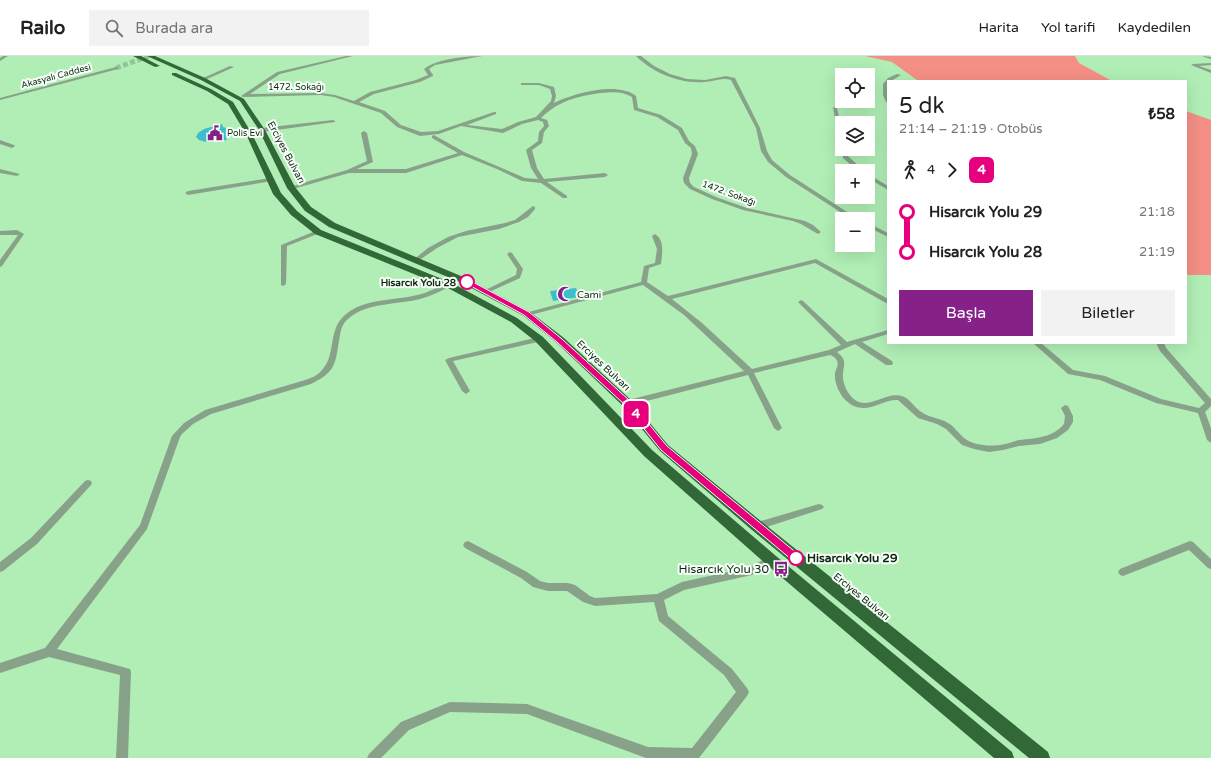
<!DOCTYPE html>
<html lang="tr">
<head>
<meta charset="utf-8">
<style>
	:root { --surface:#fff; --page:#f2f2f2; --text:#202124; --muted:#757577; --line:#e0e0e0; --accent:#862189 }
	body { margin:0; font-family:"Varela Round",sans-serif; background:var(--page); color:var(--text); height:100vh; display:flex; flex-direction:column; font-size:15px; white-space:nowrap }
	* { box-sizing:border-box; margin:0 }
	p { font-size:13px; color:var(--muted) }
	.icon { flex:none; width:22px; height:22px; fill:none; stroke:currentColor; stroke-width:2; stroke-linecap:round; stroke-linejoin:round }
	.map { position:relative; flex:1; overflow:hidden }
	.drawer { position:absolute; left:887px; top:24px; width:300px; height:264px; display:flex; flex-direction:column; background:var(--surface); border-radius:0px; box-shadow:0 4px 16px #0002 }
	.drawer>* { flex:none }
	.badge { padding:0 8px; border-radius:6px; font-size:14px; line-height:26px }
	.tools { position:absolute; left:835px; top:12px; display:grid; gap:8px }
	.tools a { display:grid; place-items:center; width:40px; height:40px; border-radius:0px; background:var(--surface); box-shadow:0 4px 16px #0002; font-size:20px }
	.map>.badge { position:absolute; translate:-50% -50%; box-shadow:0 0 0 2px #fff }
	.legs { display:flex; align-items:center; gap:6px; height:44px; padding:0 12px; font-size:13px }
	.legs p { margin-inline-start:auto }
	.headline { display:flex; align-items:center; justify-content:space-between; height:68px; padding:0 12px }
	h1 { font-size:22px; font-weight:600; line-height:30px }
	.primary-button { display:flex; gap:8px; margin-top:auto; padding:8px 12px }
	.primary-button a { flex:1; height:46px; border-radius:0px; background:var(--accent); color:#fff; font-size:16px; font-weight:600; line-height:46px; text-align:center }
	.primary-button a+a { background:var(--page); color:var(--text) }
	ul { padding:0 12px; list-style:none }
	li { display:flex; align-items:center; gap:14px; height:40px; font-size:15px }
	li i { display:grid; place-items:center; width:6px; height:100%; margin:0 5px; background:currentColor }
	li i::after { content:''; width:10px; height:10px; margin:-5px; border:3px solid; border-radius:50%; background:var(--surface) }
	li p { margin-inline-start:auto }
	li:first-child i { background:linear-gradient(#0000 50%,currentColor 0) }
	li:last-child i { background:linear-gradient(currentColor 50%,#0000 0) }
	header { display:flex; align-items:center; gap:24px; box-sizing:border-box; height:56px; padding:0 20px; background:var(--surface); border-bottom:1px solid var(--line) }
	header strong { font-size:19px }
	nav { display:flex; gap:22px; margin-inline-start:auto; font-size:14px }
	.search { width:280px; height:36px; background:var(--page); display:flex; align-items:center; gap:10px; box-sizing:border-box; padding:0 14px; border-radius:0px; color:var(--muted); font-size:15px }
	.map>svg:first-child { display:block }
</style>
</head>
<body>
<header>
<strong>Railo</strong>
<div class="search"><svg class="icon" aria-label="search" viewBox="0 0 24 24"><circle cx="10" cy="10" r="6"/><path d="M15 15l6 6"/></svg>Burada ara</div>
<nav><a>Harita</a><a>Yol tarifi</a><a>Kaydedilen</a></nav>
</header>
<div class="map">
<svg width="1211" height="702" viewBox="0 0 1211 702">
	<rect width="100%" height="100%" fill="#b0eeb5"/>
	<path fill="#f48f85" d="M 865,0 L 1075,0 L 1079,7 L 1112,25 L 913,25 L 917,24 L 892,6 Z
		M 1186,55 L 1211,64 L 1211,219 L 1186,219 Z"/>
	<path fill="#3dbecd" d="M 222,68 L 223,71 L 236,75 L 226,81 L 227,84 L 206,86 L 199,84 L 196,81 L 198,77 L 204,73 Z
		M 576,232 L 580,241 L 553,245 L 550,235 Z"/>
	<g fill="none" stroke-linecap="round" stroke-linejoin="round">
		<path stroke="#90c695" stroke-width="5" stroke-dasharray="5 2.5" stroke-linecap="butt" d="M 116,12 L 149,0"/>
		<path fill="#88a289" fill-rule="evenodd" d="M 3,0 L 8,0 L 0,5 L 0,2 Z
			M 346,0 L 353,0 L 280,18 L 250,38 L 321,37 L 335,39 L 354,45 L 370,36 L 416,24 L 428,19 L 424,13 C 436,3 466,0 482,0 L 435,9 L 429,13 L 433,19 L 433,20 L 420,26 L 374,38 L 359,46 L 385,55 L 401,69 L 421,76 L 438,75 L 494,56 L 496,56 L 496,58 L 467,69 L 502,73 L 518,66 L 536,61 L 551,45 L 552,40 L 550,33 L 539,29 L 521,29 L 521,27 L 539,27 L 554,31 L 556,40 L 554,47 C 574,37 618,25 636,40 L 638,52 L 661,59 L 682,72 L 689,85 L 695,90 L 698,98 L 689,122 L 690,127 L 694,131 L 716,141 L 747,152 L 805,165 L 813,169 L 821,176 L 818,178 L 801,168 L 793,165 L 743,154 L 712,143 L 690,133 L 684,127 L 683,122 L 692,98 L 691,92 L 685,87 L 678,74 L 657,61 L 634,54 L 632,41 C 622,35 613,36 601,37 C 578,40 558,45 541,62 L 547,64 L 549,70 L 544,76 L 542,87 L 532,94 L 537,112 L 544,123 L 605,117 L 608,119 L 605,121 L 547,126 L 567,140 L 567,142 L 563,142 L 541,127 L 522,125 L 497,113 L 462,99 L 406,117 L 349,117 L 293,133 L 289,133 L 289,131 L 347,114 L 367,105 L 361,77 L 364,75 L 367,77 L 373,106 L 357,113 L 406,113 L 458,97 L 432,82 L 432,80 L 434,79 L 464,96 L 525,122 L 538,123 L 531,112 L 526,94 L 538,85 L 539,76 L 544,70 L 543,66 L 538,64 L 522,68 L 503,77 L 461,70 L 439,78 L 420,80 L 397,71 L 381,57 L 334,41 L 321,39 L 243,41 L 241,40 L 277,16 Z
			M 636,0 L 641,0 L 654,10 L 670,18 L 687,23 L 705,24 L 726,20 L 735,22 L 760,72 L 767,95 L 772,104 L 790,119 L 858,163 L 851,163 L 786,121 L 768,106 L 761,95 L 756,72 L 731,24 C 722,21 713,26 704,26 C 680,28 653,17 636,0 Z
			M 1203,0 L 1211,1 L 1211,3 L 1204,1 Z
			M 1211,7 L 1211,9 L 1199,10 L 1211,14 L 1211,17 L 1191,9 L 1193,8 Z
			M 230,10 L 234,11 L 205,24 L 201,23 Z
			M 116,11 L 118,11 L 118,13 L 0,44 L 0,42 Z
			M 897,18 L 901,19 L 891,25 L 888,25 L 888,46 L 886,46 L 883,39 L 883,28 L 888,22 Z
			M 833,51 L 837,52 L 842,74 L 842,88 L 839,86 Z
			M 333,64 L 335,65 L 335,66 L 262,76 L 259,74 L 262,72 Z
			M 0,84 L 14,89 L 15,90 L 12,92 L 0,88 Z
			M 842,92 L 847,93 L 848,100 L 864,115 L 858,115 L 843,102 Z
			M 0,113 L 20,118 L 17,120 L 0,117 Z
			M 868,118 L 888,130 L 888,134 L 868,122 Z
			M 270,122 L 272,123 L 272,125 L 188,139 L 185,137 L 188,135 Z
			M 533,150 L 535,151 L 535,153 L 528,161 L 519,166 L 499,173 L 458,181 L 437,192 L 418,205 L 414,205 L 413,204 L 428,192 L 448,181 L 466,175 L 505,167 L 515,164 Z
			M 868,167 L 888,177 L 888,181 L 868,171 Z
			M 17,174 L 24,178 L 2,210 L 0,211 L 0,204 L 18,179 L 0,179 L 0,175 Z
			M 318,174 L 321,176 L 320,177 L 287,190 L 286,228 L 283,230 L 281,229 L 281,189 Z
			M 655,178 C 665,184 662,198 661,208 L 649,212 L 647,226 L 668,240 L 816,203 L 888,243 L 888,248 L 886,247 L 815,207 L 672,243 L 702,267 L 752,313 L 829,294 L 841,289 L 798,246 L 801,244 L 803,245 L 847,286 L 888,274 L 888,278 L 862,286 L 892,305 L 893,307 L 892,309 L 886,309 L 855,288 L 837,296 C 847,304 844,307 843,317 C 842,327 847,338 855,344 C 869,354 886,335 902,340 C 911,343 915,353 923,357 C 931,362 940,362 948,367 C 955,371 958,377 964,382 C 974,390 992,391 1005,388 C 1010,387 1014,385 1019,384 C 1036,382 1052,382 1064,368 L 1065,360 L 1061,352 L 1065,349 L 1068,350 L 1073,360 L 1073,366 L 1068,374 L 1057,382 L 1040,388 L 1019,390 L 1003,394 L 989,396 L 974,393 L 962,389 L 946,373 L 937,368 L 918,362 L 898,344 C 883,343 870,357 854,350 C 842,345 834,329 835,317 C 836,313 839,309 837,305 C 836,302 833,300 830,299 L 754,317 L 782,372 L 778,375 L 774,372 L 748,319 L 627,350 L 624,349 L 623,347 L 624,345 L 744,315 L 684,259 L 643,229 L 527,260 L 524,258 L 525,257 L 641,226 L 644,210 L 655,207 L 657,193 L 652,180 Z
			M 510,196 L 512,197 L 523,213 L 520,222 L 487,237 L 483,237 L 483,235 L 516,219 L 517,213 L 507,198 Z
			M 449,227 L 452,229 L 451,230 C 441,235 431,240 420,243 C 397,249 367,246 348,263 C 343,267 341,273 340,279 C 335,306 338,315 311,328 L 211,358 L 193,368 L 182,378 L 180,381 L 147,473 L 57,593 L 130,613 L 131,616 L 128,702 L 116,702 L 120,619 L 49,601 L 0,617 L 0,607 L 45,592 L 140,469 L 172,380 L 184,367 L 205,354 L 305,324 C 311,322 317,320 321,315 C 336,301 328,277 342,262 C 360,242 393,245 417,239 C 429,237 438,230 449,227 Z
			M 539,281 L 543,283 L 542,285 L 453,305 L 470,335 L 466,338 L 462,335 L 445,304 L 449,302 Z
			M 1033,287 L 1041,287 L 1073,314 L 1105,320 L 1161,343 L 1199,352 L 1205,347 L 1160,295 L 1156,287 L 1164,287 L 1166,292 L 1211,343 L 1211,350 L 1205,356 L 1211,372 L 1211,387 L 1207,384 L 1198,357 L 1156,347 L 1100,324 L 1068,318 Z
			M 88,424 L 91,425 L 92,427 L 91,429 L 37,488 L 3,515 L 0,516 L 0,506 L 31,482 L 85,425 Z
			M 819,448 L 822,449 L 824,451 L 822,453 L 757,474 L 754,473 L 752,470 L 754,467 Z
			M 468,485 L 527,516 L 540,525 L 548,527 L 568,527 L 575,529 L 590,540 L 595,542 L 657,538 L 682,526 L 750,511 L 768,501 L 771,500 L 774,501 L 776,504 L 774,507 L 752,519 L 684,534 L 664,544 L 668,560 L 732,613 L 747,632 L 749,636 L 747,640 L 699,702 L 646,702 L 527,658 L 450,656 L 409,674 L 381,702 L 367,702 L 369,698 L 401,666 L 450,646 L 527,648 L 648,691 L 692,692 L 736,636 L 724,619 L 659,565 L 654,546 L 595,550 L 583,546 L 567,535 L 548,535 L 533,531 L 521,522 L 465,492 L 463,489 L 465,486 Z
			M 1190,485 L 1193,486 L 1211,503 L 1211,513 L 1208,512 L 1189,494 L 1123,520 L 1120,519 L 1118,516 L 1120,513 Z"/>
		<path fill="#326738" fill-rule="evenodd" d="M 133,0 L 141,0 L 160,10 L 155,11 Z
			M 147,0 L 155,0 L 205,22 L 244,43 L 265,74 L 295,131 L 311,151 L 335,167 L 468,223 L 530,256 L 564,282 L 631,344 L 668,389 L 762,466 L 1048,696 L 1050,702 L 1029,702 L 752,474 L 660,395 L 623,350 L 556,286 L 524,260 L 462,227 L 329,171 L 305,155 L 287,132 L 259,74 L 240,45 L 201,24 Z
			M 172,17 L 176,17 L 211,33 L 233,46 L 252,78 L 281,137 L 297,155 L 321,174 L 452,227 L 517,262 L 543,281 L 652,394 L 776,500 L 1012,696 L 1014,702 L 994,702 L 766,508 L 644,400 L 535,285 L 511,266 L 446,231 L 315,178 L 291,159 L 273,138 L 246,78 L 228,48 L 207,35 L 172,19 Z"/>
	</g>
	<path fill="#e6007e" stroke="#fff" d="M 465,224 L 469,224 L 529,256 L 562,283 L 630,345 L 667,390 L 799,499 L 800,502 L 799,504 L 792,504 L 661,394 L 625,349 L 557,286 L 524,259 L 465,227 Z"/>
	<defs>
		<g id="civic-bare" transform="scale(1.2)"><path d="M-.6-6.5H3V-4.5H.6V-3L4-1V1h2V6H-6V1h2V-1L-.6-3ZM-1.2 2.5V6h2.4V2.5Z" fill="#862189" stroke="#f8fff9" stroke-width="2.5" paint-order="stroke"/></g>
		<g id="mosque-bare" transform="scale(1.2)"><path d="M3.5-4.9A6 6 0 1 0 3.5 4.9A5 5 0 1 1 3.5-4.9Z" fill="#862189" stroke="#f8fff9" stroke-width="2.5" paint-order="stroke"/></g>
		<g id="bus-bare" transform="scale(1.2)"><path d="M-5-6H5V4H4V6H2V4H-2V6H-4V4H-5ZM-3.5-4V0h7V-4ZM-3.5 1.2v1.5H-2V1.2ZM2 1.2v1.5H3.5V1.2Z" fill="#862189" stroke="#f8fff9" stroke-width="2.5" paint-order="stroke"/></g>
	</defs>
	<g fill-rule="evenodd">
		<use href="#civic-bare" x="215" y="77"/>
		<use href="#mosque-bare" x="565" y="238"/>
		<use href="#bus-bare" x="781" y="513"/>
	</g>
	<g fill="#fff" stroke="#e6007e" stroke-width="2">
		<circle cx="467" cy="226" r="7"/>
		<circle cx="796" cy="502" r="7"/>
	</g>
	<g text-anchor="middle" stroke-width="4" stroke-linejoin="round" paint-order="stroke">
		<g font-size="9" fill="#0f2813" stroke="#f8fff9">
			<text transform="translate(56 20) rotate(-15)" y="3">Akasyalı Caddesi</text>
			<text x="296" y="34">1472. Sokağı</text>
			<text transform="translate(729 137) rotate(20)" y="3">1472. Sokağı</text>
		</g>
		<g font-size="9" fill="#0f2813" stroke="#f8fff9" text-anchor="start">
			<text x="227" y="80">Polis Evi</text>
		</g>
		<g font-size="10" fill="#0f2813" stroke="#f8fff9">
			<text transform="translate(287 96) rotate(62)" y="4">Erciyes Bulvarı</text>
			<text transform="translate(604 309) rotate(43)" y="4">Erciyes Bulvarı</text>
			<text transform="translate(862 540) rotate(39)" y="4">Erciyes Bulvarı</text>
		</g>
		<g font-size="10" font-weight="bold" fill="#0f2813" stroke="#f8fff9" text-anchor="end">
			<text x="456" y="230">Hisarcık Yolu 28</text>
		</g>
		<g font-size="10" fill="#0f2813" stroke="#f8fff9" text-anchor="start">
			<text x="577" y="242">Cami</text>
		</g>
		<g font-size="12" font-weight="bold" fill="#0f2813" stroke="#f8fff9" text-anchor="start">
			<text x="807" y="506">Hisarcık Yolu 29</text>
		</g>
		<g font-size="12" fill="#0f2813" stroke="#f8fff9" text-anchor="end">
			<text x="769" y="517">Hisarcık Yolu 30</text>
		</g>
	</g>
</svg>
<div class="tools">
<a><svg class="icon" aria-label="locate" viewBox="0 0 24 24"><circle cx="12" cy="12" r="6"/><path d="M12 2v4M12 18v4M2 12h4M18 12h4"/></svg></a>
<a><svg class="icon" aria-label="layers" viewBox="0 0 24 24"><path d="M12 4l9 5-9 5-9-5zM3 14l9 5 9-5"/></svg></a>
<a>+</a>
<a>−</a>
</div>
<b class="badge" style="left:636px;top:358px;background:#e6007e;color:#fff">4</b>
<section class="drawer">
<div class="headline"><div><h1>5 dk</h1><p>21:14 – 21:19 · Otobüs</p></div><b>₺58</b></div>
<div class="legs"><svg class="icon" aria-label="walk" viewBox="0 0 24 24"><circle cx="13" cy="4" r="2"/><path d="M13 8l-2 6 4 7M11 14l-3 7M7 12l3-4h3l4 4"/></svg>4<svg class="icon" aria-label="forward" viewBox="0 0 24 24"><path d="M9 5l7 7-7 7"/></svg><b class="badge" style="background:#e6007e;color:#fff">4</b></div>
<ul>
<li><i style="color:#e6007e"></i><b>Hisarcık Yolu 29</b><p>21:18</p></li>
<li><i style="color:#e6007e"></i><b>Hisarcık Yolu 28</b><p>21:19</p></li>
</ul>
<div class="primary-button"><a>Başla</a><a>Biletler</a></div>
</section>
</div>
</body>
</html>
